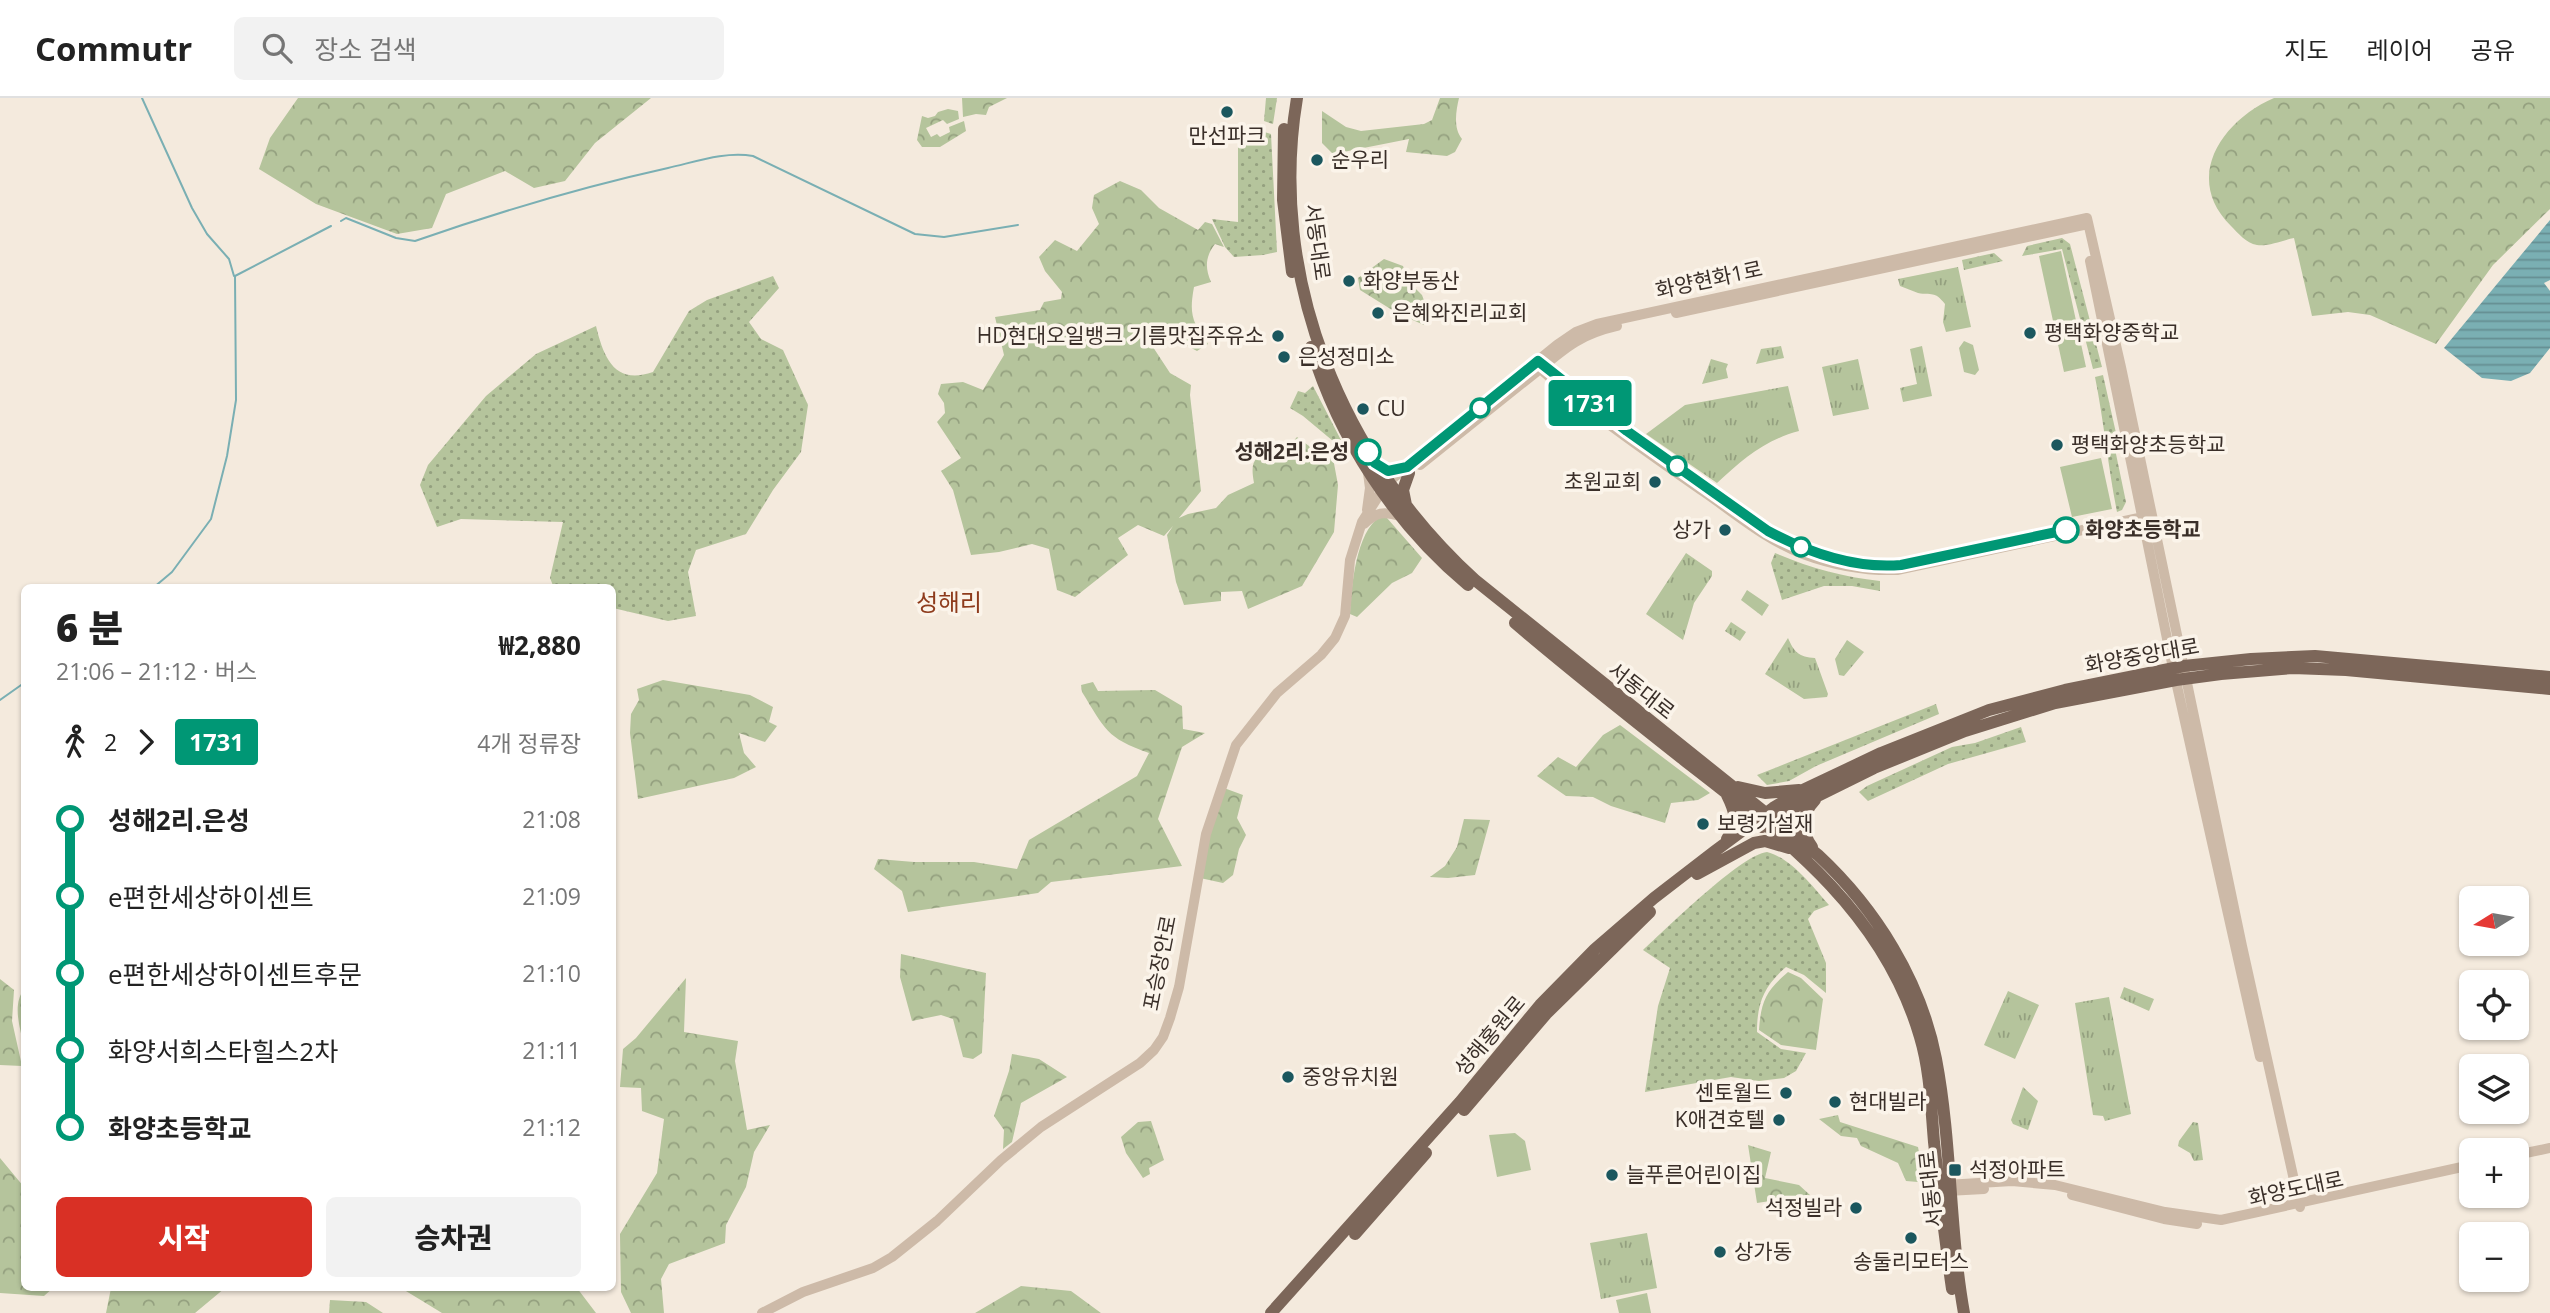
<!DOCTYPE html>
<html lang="ko">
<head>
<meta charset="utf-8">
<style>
	:root { --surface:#fff; --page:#f2f2f2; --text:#222; --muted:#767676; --line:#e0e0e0; --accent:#d93025 }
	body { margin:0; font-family:"Open Sans","Noto Sans KR",sans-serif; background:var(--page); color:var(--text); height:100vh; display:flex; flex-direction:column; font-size:26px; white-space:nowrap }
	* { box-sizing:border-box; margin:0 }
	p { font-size:23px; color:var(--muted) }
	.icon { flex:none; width:38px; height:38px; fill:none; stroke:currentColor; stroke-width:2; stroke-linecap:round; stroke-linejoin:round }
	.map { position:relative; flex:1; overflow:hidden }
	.details { position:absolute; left:21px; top:486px; width:595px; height:707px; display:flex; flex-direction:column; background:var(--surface); border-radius:10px; box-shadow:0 2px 5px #0004 }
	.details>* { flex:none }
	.badge { padding:0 14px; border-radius:5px; font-size:24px; line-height:46px }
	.needle { width:46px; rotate:259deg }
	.buttons { position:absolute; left:2459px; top:788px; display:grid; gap:14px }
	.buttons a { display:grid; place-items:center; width:70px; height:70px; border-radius:10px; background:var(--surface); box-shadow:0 2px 5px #0004; font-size:35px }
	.map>.badge { position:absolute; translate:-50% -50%; box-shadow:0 0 0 4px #fff }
	.legs { display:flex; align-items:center; gap:10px; height:77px; padding:0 35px; font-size:23px }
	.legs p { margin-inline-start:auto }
	.summary { display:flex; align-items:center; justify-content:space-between; height:119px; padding:0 35px }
	h1 { font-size:38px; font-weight:800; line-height:52px }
	.primary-button { display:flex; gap:14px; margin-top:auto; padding:14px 35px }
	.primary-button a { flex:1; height:80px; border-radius:10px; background:var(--accent); color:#fff; font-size:28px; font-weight:800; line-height:80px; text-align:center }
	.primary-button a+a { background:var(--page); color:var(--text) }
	ul { padding:0 35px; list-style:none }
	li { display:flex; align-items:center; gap:24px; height:77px; font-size:26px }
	li i { display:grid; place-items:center; width:10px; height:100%; margin:0 9px; background:currentColor }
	li i::after { content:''; width:18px; height:18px; margin:-9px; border:5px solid; border-radius:50%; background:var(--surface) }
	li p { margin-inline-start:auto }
	li:first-child i { background:linear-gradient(#0000 50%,currentColor 0) }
	li:last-child i { background:linear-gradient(currentColor 50%,#0000 0) }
	header { display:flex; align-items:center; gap:42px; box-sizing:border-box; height:98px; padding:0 35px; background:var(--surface); border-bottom:2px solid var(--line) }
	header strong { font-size:33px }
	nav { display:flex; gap:38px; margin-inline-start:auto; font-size:24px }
	.search { width:490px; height:63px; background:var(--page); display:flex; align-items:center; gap:18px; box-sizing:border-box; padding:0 24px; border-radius:10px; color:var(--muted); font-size:26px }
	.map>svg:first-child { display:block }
</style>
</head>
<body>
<header>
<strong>Commutr</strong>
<div class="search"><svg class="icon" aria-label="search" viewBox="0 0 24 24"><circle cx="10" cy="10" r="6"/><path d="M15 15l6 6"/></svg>장소 검색</div>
<nav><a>지도</a><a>레이어</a><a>공유</a></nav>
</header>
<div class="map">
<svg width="2550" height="1215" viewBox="0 0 2550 1215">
	<defs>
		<pattern id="grass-dots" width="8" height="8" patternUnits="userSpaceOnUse" patternTransform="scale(1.75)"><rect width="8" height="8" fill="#b5c49c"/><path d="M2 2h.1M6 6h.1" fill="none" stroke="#94a07f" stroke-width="1.8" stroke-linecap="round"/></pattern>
		<pattern id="forest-crowns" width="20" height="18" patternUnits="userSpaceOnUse" patternTransform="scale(1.75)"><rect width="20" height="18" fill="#b5c49c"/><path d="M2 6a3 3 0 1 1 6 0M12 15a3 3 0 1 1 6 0" fill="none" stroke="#94a07f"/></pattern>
		<pattern id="park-tufts" width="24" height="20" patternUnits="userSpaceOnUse" patternTransform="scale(1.75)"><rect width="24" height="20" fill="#b5c49c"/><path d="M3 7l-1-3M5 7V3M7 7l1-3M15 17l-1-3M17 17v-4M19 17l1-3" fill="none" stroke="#94a07f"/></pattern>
		<pattern id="water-rules" width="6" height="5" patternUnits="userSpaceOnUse" patternTransform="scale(1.75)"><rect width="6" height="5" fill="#7aafb3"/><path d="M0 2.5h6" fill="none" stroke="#658f92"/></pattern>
	</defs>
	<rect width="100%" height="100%" fill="#f4eadd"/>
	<path fill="url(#grass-dots)" d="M 1266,0 L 1277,0 L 1273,26 L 1264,23 Z
		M 1261,33 L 1271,36 L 1277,154 L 1263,157 L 1234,159 L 1225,149 L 1212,121 L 1238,124 L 1238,35 Z
		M 2062,140 L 2070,146 L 2102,269 L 2093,271 L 2062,151 L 2022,158 L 2027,148 Z
		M 1994,155 L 2003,163 L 1964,172 L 1962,162 Z
		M 773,178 L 779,190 L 749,224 L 761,241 L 783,252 L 808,307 L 801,354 L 773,392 L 746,436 L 696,452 L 688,474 L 696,518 L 668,523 L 613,510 L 612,490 L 554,490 L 550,480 L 563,424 L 461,421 L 437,429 L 420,387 L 428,367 L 486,298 L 536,256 L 596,228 C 604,261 615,287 653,274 L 689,213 L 707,202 Z
		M 2103,277 L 2116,335 L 2116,356 L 2126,404 L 2122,412 L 2117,414 C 2108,369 2104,324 2095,279 Z
		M 1313,288 L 1343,346 L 1339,348 L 1303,318 L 1290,310 L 1298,293 L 1305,295 Z
		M 1775,455 C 1810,470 1843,479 1880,483 L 1880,493 L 1852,488 L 1824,488 L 1782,502 L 1771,465 Z
		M 1936,606 L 1939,616 L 1816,668 L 1789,683 L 1767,687 L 1757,677 Z
		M 2021,629 L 2026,644 L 1948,666 L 1868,703 L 1859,694 L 1867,688 L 1952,649 L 1975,645 Z
		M 1767,754 C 1791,760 1813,789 1829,807 L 1814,813 L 1808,821 L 1826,865 L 1826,895 L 1804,877 L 1786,869 C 1764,888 1757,905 1757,934 L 1781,951 L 1806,955 L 1796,973 L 1784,980 L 1759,983 L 1731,979 L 1645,994 L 1658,908 L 1670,870 L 1643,852 C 1665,832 1742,756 1767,754 Z"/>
	<path fill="url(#forest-crowns)" d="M 298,0 L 651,0 L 595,45 L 565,83 L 534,90 L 505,73 L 446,96 L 432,130 L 397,136 L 316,106 L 259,71 L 270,40 Z
		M 962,0 L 1007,0 L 989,9 L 986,17 L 976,16 L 963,19 Z
		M 1440,0 L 1459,0 C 1456,13 1453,30 1462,41 L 1455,54 L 1447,58 L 1406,54 L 1409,41 L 1333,56 L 1322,45 L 1322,13 L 1346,29 L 1361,33 L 1424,26 L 1432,22 Z
		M 2274,0 L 2550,0 L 2550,111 L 2493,167 L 2436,246 L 2370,217 L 2348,214 L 2312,218 L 2294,140 C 2283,142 2267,149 2257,147 C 2246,145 2238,135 2231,128 C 2182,79 2223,22 2274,0 Z
		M 948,11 L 958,13 L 959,21 L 947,26 L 943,22 L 926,30 L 931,39 L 937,36 L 940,39 L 950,34 L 949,29 L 964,23 L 966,33 L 940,49 L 922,49 L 917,42 L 922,18 L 928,20 L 935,18 L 938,14 Z
		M 1120,83 L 1141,92 L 1159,110 L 1198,132 L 1205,124 L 1212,126 L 1224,149 L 1215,146 C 1205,159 1205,170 1211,184 L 1194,189 C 1189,216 1192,224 1208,246 L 1197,253 L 1176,242 L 1163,232 L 1151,246 L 1170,275 L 1191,287 L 1190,297 L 1201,393 L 1179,420 L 1188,416 L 1216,410 L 1228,397 L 1254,385 C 1250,362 1254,362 1271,347 L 1283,355 L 1297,339 L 1321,357 L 1333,360 L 1338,387 L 1334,434 L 1302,488 L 1248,511 L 1242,493 L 1221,494 L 1221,503 L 1184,507 L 1176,484 L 1167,437 L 1173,428 L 1164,438 L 1138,427 L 1118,440 L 1128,457 L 1075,499 L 1057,492 L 1049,451 L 1032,446 L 999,454 L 971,457 L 953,392 L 941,373 L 961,360 L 937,324 L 945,315 L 944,305 L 938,296 L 941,286 L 963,284 L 983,292 L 1004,257 L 995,219 L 1040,212 L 1044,204 L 1061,201 L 1062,194 L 1045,173 L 1039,159 L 1055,142 L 1077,153 L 1099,126 L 1092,110 L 1094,97 Z
		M 1384,161 L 1403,168 L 1408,183 L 1422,197 L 1430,219 L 1424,227 L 1397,215 L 1360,192 L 1358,180 Z
		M 1380,419 L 1387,420 L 1422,460 L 1412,475 L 1392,485 L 1357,519 L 1350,516 C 1351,491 1356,433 1380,419 Z
		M 663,582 L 750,597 L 773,609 L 769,624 L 777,628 L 765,644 L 739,635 L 744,655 L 756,669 L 734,680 L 638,701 L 630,635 L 631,616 L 639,602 L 637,591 Z
		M 1093,584 L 1098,593 L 1155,592 L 1182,608 L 1183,631 L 1205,635 L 1182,649 L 1158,721 L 1182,768 L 1051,784 L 1038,795 L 908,814 L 902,793 L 874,771 L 878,761 L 914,764 L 974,764 L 1017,771 L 1029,742 L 1137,678 L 1149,655 C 1106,640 1105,631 1082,594 L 1081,587 Z
		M 1620,627 L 1710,695 L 1698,702 L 1671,705 L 1665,725 L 1611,708 L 1593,699 L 1566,698 L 1537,678 L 1558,659 L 1576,669 L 1603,637 Z
		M 1224,690 L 1243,697 L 1237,720 L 1246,737 L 1239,751 L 1233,777 L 1223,785 L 1200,780 L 1210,731 Z
		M 1464,721 L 1490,722 L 1475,777 L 1448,780 L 1430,779 L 1445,768 L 1457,749 Z
		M 901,856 L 986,875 L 982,955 L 973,961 L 963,959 L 953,921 L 941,917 L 912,923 L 900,879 Z
		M 1788,874 L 1801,880 L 1823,901 L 1816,952 L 1781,947 L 1759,932 C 1761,903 1766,893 1788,874 Z
		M 686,880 L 684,934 L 738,943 L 735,963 L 747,1032 L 770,1027 L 754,1054 L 746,1089 L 726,1127 L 725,1145 L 669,1166 L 661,1181 L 664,1215 L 631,1215 L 621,1194 L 620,1136 L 657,1075 L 664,1021 L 642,1013 L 641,990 L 620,989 L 623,951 L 636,940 Z
		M 0,881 L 14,892 L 12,923 L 22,968 L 0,967 Z
		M 24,891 L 24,948 C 20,930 12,907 24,891 Z
		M 1012,956 L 1039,961 L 1067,979 L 1021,1005 L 1012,1044 L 1003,1051 L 1004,1032 L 994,1018 L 1009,973 Z
		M 1838,1017 L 1840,1024 L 1918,1049 L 1924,1081 L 1918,1084 L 1906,1083 L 1898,1065 L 1861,1048 L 1857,1040 L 1841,1038 L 1819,1021 Z
		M 1151,1023 L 1164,1062 L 1149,1070 L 1150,1076 L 1143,1080 L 1126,1055 L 1121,1039 L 1138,1024 Z
		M 1748,1047 L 1771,1054 L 1765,1080 L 1799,1087 L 1810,1097 L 1757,1105 Z
		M 0,1060 L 24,1089 L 24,1190 L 53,1190 L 44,1198 L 0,1195 Z
		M 1021,1188 L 1071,1193 L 1101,1215 L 975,1215 Z
		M 111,1190 L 225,1190 L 195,1215 L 106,1215 Z
		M 401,1190 L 577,1190 L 596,1215 L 442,1215 Z
		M 330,1202 L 366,1204 L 383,1215 L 329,1215 Z"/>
	<path fill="url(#park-tufts)" d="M 1958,169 L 1971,229 L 1946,234 L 1943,224 L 1945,206 C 1934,192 1932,198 1918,195 C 1912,193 1906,190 1900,188 L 1898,181 Z
		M 1781,248 L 1784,260 L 1756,266 L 1761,251 Z
		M 1922,248 L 1932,298 L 1903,304 L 1900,290 L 1917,286 L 1910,251 Z
		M 1711,261 L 1728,266 L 1726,271 L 1728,280 L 1702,286 Z
		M 1858,261 L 1869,311 L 1833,318 L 1822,269 Z
		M 1788,288 L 1799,333 C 1765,342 1743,361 1717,385 L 1646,336 L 1685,307 Z
		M 1686,455 L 1712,473 L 1712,478 L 1694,505 L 1683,542 L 1646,516 Z
		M 1747,492 L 1769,507 L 1762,518 L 1741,502 Z
		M 1731,524 L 1746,534 L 1740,543 L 1725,533 Z
		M 1788,540 C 1794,554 1799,559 1815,560 L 1828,596 L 1827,599 L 1804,601 L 1765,576 Z
		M 1847,542 L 1864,554 L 1844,578 L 1839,577 L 1835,561 Z
		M 2124,889 L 2154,901 L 2149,913 L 2120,900 Z
		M 2008,893 L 2039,907 L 2015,961 L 1984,947 Z
		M 2109,899 L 2131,1016 L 2105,1023 L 2103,1018 L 2093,1017 L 2075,905 Z
		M 2023,989 L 2038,1003 L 2028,1032 L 2013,1026 L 2011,1022 Z
		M 2193,1024 L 2198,1025 L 2203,1062 L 2194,1063 L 2190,1055 L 2178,1048 L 2179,1043 Z
		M 1647,1135 L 1657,1190 L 1601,1201 L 1590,1145 Z"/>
	<path fill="#b5c49c" d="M 2061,153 L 2086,269 L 2064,274 L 2039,158 Z
		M 1964,243 L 1973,247 L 1979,272 L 1975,277 L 1964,274 L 1959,250 Z
		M 2101,360 L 2112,411 L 2072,419 L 2060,369 Z
		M 1515,1035 L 1525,1043 L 1531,1072 L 1497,1079 L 1489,1037 Z
		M 1647,1195 L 1651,1215 L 1619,1215 L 1616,1202 Z"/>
	<path fill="url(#water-rules)" d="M 2550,122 L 2550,182 L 2544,185 L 2550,193 L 2550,250 L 2530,275 L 2511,283 L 2482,280 L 2444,250 Z"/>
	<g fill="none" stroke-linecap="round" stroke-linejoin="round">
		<path stroke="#7aafb3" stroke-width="2" d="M 142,0 L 192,110 L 207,136 L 229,161 L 234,178
			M 341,123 L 346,120 L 396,140 L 415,143 C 498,114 582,89 668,70 C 695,64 725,53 753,58 L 915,136 L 944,139 L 1018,127
			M 153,490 L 172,474 L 211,421 L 227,358 L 236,302 L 235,178 L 331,128
			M 0,602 L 24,585"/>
		<path stroke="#cdbaa8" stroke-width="10" d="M 2090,163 L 2173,570 L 2260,959
			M 1676,215 L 2088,126
			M 1538,269 C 1590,315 1647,354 1704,394 C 1736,416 1766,442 1803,456 C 1833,467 1865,473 1897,472 L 2148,418
			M 1420,367 L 1540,271 C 1567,248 1582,236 1617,228
			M 1367,412 L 1370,390 L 1368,375
			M 1364,426 C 1376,414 1384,413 1400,418
			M 2516,1057 L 2550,1050
			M 1946,1087 L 2012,1083 L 2055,1087 L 2165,1114 L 2221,1122 L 2471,1067
			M 1947,1093 L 1984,1091
			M 2072,1097 L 2164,1121 L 2197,1126
			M 762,1215 L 803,1194 L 873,1170 L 892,1159 L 937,1123 L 1001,1062 L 1041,1029 L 1140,965 L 1154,952 L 1163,939 L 1170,920 L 1179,889 L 1206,736 L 1236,647 L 1277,595 L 1321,557 L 1335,540 L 1345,518 L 1350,462 L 1362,424 L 1381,394 L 1393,380 L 1557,247 L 1576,234 L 1597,226 L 2087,120 L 2121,269 L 2242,848 L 2300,1109"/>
		<path stroke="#7c6659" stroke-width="12" d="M 1297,0 C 1267,180 1342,361 1475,482 L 1818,757 C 1876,811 1921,883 1936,961 C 1952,1045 1949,1131 1964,1215
			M 1284,31 L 1283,102 L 1292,174
			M 1311,249 C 1339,341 1394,425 1468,487
			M 1378,367 L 1390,373 L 1407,369
			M 1406,407 L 1403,392 L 1409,375
			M 1515,525 C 1570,572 1627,617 1684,662 C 1783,739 1883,812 1920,939 C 1930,972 1931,1009 1934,1044 C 1939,1093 1945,1142 1952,1191
			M 1738,689 L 1765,695 L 1799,692
			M 1762,729 L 1781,716 L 1874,670 L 1965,633 L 2055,605 L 2176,582 L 2221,576 L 2293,570 L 2346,572 L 2550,591
			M 1727,741 C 1738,724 1736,715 1727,697
			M 1812,749 C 1800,732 1801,717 1815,702
			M 1697,776 L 1754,745 L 1765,743 L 1789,750
			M 1464,1012 L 1546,916 L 1650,814
			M 1355,1136 L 1426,1055
			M 1271,1215 L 1460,1004 L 1540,907 L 1595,851 L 1654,800 L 1715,753 L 1773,710 L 1803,692 L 1881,655 L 1989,612 L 2065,592 L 2184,568 L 2251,561 L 2315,558 L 2550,579"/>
	</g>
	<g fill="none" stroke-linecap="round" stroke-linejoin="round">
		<g stroke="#fff" stroke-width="16">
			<path id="line-1" d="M 1368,354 L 1375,365 L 1388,373 L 1407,369 L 1538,263 L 1627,333 L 1768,433 C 1809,455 1855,471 1901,467 L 2066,432"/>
		</g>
		<use href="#line-1" stroke="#009775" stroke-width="10"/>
	</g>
	<g fill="#1b575e" stroke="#fbf4ea" stroke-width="2.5">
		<circle cx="1227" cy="14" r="7"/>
		<circle cx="1317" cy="62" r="7"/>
		<circle cx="1349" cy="183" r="7"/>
		<circle cx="1378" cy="215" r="7"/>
		<circle cx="2030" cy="235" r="7"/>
		<circle cx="1278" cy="238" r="7"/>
		<circle cx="1284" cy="259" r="7"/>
		<circle cx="1363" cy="311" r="7"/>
		<circle cx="2057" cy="347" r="7"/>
		<circle cx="1655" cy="384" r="7"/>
		<circle cx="1725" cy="432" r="7"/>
		<circle cx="1703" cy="726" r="7"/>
		<circle cx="1288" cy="979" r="7"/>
		<circle cx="1786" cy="995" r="7"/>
		<circle cx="1835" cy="1004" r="7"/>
		<circle cx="1779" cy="1022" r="7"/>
		<rect x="1948" y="1065" width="14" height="14" rx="3.5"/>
		<circle cx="1612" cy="1077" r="7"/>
		<circle cx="1856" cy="1110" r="7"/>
		<circle cx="1911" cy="1140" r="7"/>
		<circle cx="1720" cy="1154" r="7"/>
	</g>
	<g fill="#fff" stroke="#009775" stroke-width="3.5">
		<circle cx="1480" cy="310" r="9"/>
		<circle cx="1368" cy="354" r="12"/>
		<circle cx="1677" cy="368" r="9"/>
		<circle cx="2066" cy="432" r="12"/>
		<circle cx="1801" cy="449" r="9"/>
	</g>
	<g text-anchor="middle" stroke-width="7" stroke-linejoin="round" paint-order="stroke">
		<g font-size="21" fill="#3a2f29" stroke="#fbf4ea" text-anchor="start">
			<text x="1227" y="45" text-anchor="middle">만선파크</text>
			<text x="1331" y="69">순우리</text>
			<text x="1363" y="190">화양부동산</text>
			<text x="1392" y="222">은혜와진리교회</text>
			<text x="2044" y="242">평택화양중학교</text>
			<text x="1264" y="245" text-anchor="end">HD현대오일뱅크 기름맛집주유소</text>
			<text x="1298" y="266">은성정미소</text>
			<text x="1377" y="318">CU</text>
			<text x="2071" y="354">평택화양초등학교</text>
			<text x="1641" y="391" text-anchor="end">초원교회</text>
			<text x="1711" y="439" text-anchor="end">상가</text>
			<text x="1717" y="733">보령가설재</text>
			<text x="1302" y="986">중앙유치원</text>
			<text x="1772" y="1002" text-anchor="end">센토월드</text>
			<text x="1849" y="1011">현대빌라</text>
			<text x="1765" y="1029" text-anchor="end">K애견호텔</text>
			<text x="1969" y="1079">석정아파트</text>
			<text x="1626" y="1084">늘푸른어린이집</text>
			<text x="1842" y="1117" text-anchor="end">석정빌라</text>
			<text x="1734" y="1161">상가동</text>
			<text x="1911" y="1171" text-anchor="middle">송둘리모터스</text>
		</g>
		<g font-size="21" fill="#3a2f29" stroke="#fbf4ea">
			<text transform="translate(1317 144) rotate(82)" y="7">서동대로</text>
			<text transform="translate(1709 182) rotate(-12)" y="7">화양현화1로</text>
			<text transform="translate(2142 558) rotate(-10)" y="7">화양중앙대로</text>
			<text transform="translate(1641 593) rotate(38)" y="7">서동대로</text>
			<text transform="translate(1160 865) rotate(-79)" y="7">포승장안로</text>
			<text transform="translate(1490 938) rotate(-50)" y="7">성해홍원로</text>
			<text transform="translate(1931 1091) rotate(-96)" y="7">서동대로</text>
			<text transform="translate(2296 1091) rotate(-12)" y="7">화양도대로</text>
		</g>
		<g font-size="21" font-weight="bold" fill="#3a2f29" stroke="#fbf4ea" text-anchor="end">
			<text x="1349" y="361">성해2리.은성</text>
			<text x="2085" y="439" text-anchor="start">화양초등학교</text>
		</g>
		<g font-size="24" fill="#8e3b1c" stroke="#fbf4ea">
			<text x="949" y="513">성해리</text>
		</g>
	</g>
</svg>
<div class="buttons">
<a><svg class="needle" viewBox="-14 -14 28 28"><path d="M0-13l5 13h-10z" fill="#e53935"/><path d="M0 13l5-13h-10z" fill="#767676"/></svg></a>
<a><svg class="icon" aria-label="locate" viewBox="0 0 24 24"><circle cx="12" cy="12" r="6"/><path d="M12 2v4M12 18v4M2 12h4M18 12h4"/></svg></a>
<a><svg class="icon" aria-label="layers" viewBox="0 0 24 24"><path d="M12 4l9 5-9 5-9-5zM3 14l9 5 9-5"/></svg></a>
<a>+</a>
<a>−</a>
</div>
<b class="badge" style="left:1590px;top:305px;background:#009775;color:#fff">1731</b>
<section class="details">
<div class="summary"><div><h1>6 분</h1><p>21:06 – 21:12 · 버스</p></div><b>₩2,880</b></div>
<div class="legs"><svg class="icon" aria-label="walk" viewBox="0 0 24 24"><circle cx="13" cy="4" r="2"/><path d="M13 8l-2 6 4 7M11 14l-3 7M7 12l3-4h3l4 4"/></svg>2<svg class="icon" aria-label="forward" viewBox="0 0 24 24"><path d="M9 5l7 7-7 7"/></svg><b class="badge" style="background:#009775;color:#fff">1731</b><p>4개 정류장</p></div>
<ul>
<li><i style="color:#009775"></i><b>성해2리.은성</b><p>21:08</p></li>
<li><i style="color:#009775"></i><span>e편한세상하이센트</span><p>21:09</p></li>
<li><i style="color:#009775"></i><span>e편한세상하이센트후문</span><p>21:10</p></li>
<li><i style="color:#009775"></i><span>화양서희스타힐스2차</span><p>21:11</p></li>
<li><i style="color:#009775"></i><b>화양초등학교</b><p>21:12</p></li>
</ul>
<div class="primary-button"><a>시작</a><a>승차권</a></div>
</section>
</div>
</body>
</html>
